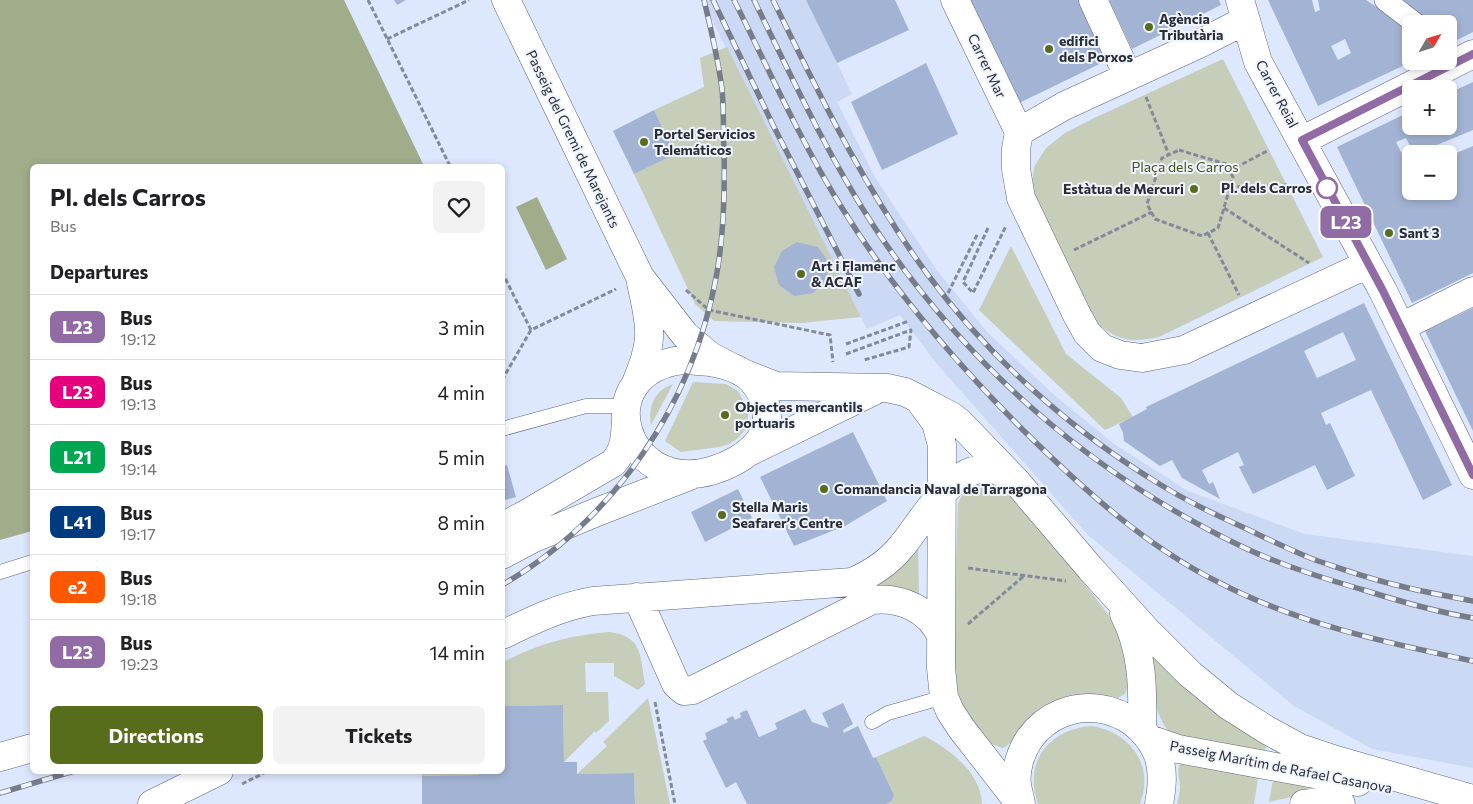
<!DOCTYPE html>
<html lang="en">
<head>
<meta charset="utf-8">
<style>
	:root { --surface:#fff; --page:#f2f2f2; --text:#202124; --muted:#757577; --line:#e0e0e0; --accent:#586d1c }
	body { margin:0; font-family:Commissioner,sans-serif; background:var(--page); color:var(--text); height:100vh; display:flex; flex-direction:column; font-size:19px; white-space:nowrap }
	* { box-sizing:border-box; margin:0 }
	p { font-size:16px; color:var(--muted) }
	.icon { flex:none; width:28px; height:28px; fill:none; stroke:currentColor; stroke-width:2; stroke-linecap:round; stroke-linejoin:round }
	.map { position:relative; flex:1; overflow:hidden }
	.panel { position:absolute; left:30px; top:164px; width:475px; height:610px; display:flex; flex-direction:column; background:var(--surface); border-radius:8px; box-shadow:0 2px 8px #0003 }
	.panel>* { flex:none }
	.badge { padding:0 10px; border-radius:8px; font-size:18px; line-height:32px }
	.needle { width:32px; rotate:51deg }
	.controls { position:absolute; left:1402px; top:15px; display:grid; gap:10px }
	.controls a { display:grid; place-items:center; width:55px; height:55px; border-radius:8px; background:var(--surface); box-shadow:0 2px 8px #0003; font-size:25px }
	.map>.badge { position:absolute; translate:-50% -50%; box-shadow:0 0 0 2px #fff }
	h2 { padding:0 20px; font-size:19px; line-height:45px }
	.round { display:grid; place-items:center; flex:none; width:52px; height:52px; border-radius:8px; background:var(--page) }
	.headline { display:flex; align-items:center; justify-content:space-between; height:85px; padding:0 20px }
	h1 { font-size:24px; font-weight:700; line-height:38px }
	.action { display:flex; gap:10px; margin-top:auto; padding:10px 20px }
	.action a { flex:1; height:58px; border-radius:8px; background:var(--accent); color:#fff; font-size:20px; font-weight:700; line-height:58px; text-align:center }
	.action a+a { background:var(--page); color:var(--text) }
	ul { padding:0; list-style:none }
	li { display:flex; align-items:center; gap:15px; height:65px; padding:0 20px; border-top:1px solid var(--line) }
	li div { flex:1 }
	li b { display:block; font-size:19px }
	li em { font-style:normal }
	li .badge { min-width:55px; font-weight:700; text-align:center }
	.map>svg:first-child { display:block }
</style>
</head>
<body>
<div class="map">
<svg width="1473" height="804" viewBox="0 0 1473 804">
	<rect width="100%" height="100%" fill="#dde7fd"/>
	<path fill="#ccd9f5" d="M 702,0 L 806,0 L 852,94 L 837,102 L 876,179 L 936,269 L 987,332 L 1052,393 L 1114,444 L 1188,491 L 1305,534 L 1473,556 L 1473,768 L 1372,749 L 1294,706 L 1088,535 L 936,363 L 900,315 L 867,329 Z"/>
	<path fill="#c6ceb9" d="M 727,47 L 861,317 L 801,323 L 714,321 L 695,304 L 634,174 L 675,153 L 654,110 L 704,87 L 700,58 Z
		M 1223,59 L 1323,257 L 1159,337 C 1128,343 1119,341 1094,321 L 1031,194 L 1034,167 L 1046,148 L 1065,133 L 1094,118 Z
		M 1011,246 L 1066,354 L 1121,398 L 1133,417 L 1105,430 L 979,310 Z
		M 693,382 L 726,384 L 738,391 L 748,409 L 748,420 L 745,430 L 737,439 L 729,444 L 719,447 L 681,452 L 665,441 Z
		M 673,384 L 651,425 C 648,405 654,391 673,384 Z
		M 988,480 L 1013,491 L 1114,622 L 1120,632 L 1129,682 L 1125,694 L 1116,699 C 1102,702 1042,708 1035,714 C 1022,723 1015,743 1003,748 L 991,744 L 978,732 L 961,710 L 952,678 L 958,504 C 964,489 973,484 988,480 Z
		M 918,541 L 919,597 L 869,588 Z
		M 609,632 C 643,636 640,656 645,684 L 638,690 L 614,676 L 614,663 L 585,663 L 586,692 L 608,692 L 609,721 L 596,733 L 595,731 L 564,762 L 563,705 L 503,706 L 502,663 C 536,644 571,635 609,632 Z
		M 1151,651 L 1271,741 L 1261,755 L 1175,738 C 1150,715 1153,682 1151,651 Z
		M 648,698 L 670,804 L 635,804 L 634,773 L 577,774 L 607,746 L 603,742 Z
		M 1092,726 C 1130,732 1155,765 1140,804 L 1038,804 C 1023,762 1049,729 1092,726 Z
		M 924,736 C 950,749 981,773 982,804 L 886,804 L 892,801 L 894,795 L 876,757 Z
		M 1182,760 L 1259,771 L 1254,804 L 1177,804 C 1178,799 1180,793 1180,788 C 1180,777 1175,770 1182,760 Z
		M 422,771 L 479,771 L 479,775 L 422,776 Z
		M 1274,775 L 1341,789 L 1305,794 L 1269,802 Z"/>
	<path fill="#a0ac8a" d="M 0,0 L 344,0 L 424,166 L 32,166 L 32,531 L 0,540 Z
		M 537,197 L 567,259 L 546,270 L 516,207 Z"/>
	<path fill="#a3b3d3" fill-rule="evenodd" d="M 394,0 L 406,0 L 397,5 Z
		M 806,0 L 895,0 L 909,30 L 837,63 Z
		M 970,0 L 1080,0 L 1110,59 L 1019,103 Z
		M 1109,0 L 1219,0 L 1221,5 L 1132,49 Z
		M 1268,0 L 1312,0 L 1315,12 L 1320,10 L 1318,0 L 1366,0 L 1411,30 L 1411,62 L 1318,106 ZM 1345,39 L 1351,53 L 1338,60 L 1331,46 Z
		M 1391,0 L 1473,0 L 1473,32 L 1455,41 L 1449,37 L 1449,24 L 1428,24 Z
		M 926,63 L 958,134 L 882,170 L 851,102 Z
		M 1473,82 L 1473,130 L 1437,145 L 1441,154 L 1414,154 L 1406,138 L 1396,142 L 1401,152 L 1404,151 L 1410,163 L 1411,162 L 1411,191 L 1449,191 L 1449,156 L 1473,146 L 1473,273 L 1412,303 L 1337,147 L 1411,111 L 1411,126 L 1449,126 L 1449,93 Z
		M 654,110 L 675,154 L 634,174 L 613,131 Z
		M 797,242 L 818,247 L 828,261 L 827,280 L 813,293 L 794,296 L 779,285 L 774,267 L 782,251 Z
		M 1364,303 L 1452,485 L 1423,500 L 1371,390 L 1321,413 L 1326,425 L 1330,423 L 1355,476 L 1327,490 L 1315,465 L 1253,494 L 1239,467 L 1244,465 L 1238,452 L 1202,470 L 1209,484 L 1213,482 L 1220,499 L 1182,478 L 1172,460 L 1160,466 L 1124,441 L 1123,433 L 1119,424 L 1147,409 L 1146,407 ZM 1343,332 L 1356,360 L 1317,378 L 1304,351 Z
		M 1473,308 L 1473,431 L 1425,331 Z
		M 853,432 L 887,501 L 845,526 L 794,546 L 760,477 Z
		M 507,465 L 516,497 L 502,501 L 502,466 Z
		M 738,489 L 752,518 L 705,542 L 691,512 Z
		M 843,703 L 853,724 L 843,730 L 844,733 L 858,726 L 873,758 L 876,757 L 894,795 L 892,801 L 886,804 L 747,804 L 736,782 L 726,788 L 703,741 L 707,739 L 705,733 L 728,722 L 726,719 L 733,716 L 735,720 L 741,717 L 740,713 L 747,710 L 759,737 L 777,729 L 775,723 L 805,709 L 812,722 L 829,728 L 822,713 Z
		M 563,705 L 564,762 L 577,762 L 577,774 L 634,773 L 635,804 L 422,804 L 422,776 L 479,775 L 479,771 L 502,771 L 502,706 Z"/>
	<g fill="none" stroke-linecap="round" stroke-linejoin="round">
		<g stroke="#5e6779" stroke-width="15">
			<path id="service" d="M 502,429 L 586,406 L 626,406
				M 0,572 L 32,562
				M 872,722 L 888,713 L 944,697"/>
		</g>
		<g stroke="#5e6779" stroke-width="22">
			<path id="pedestrian" d="M 1385,0 L 1416,24"/>
		</g>
		<g stroke="#5e6779" stroke-width="29">
			<path id="minor" d="M 506,0 L 640,277 L 685,335 L 710,356 L 733,368
				M 955,0 L 1019,132
				M 1093,0 L 1128,76
				M 1240,0 L 1258,62 L 1383,291 L 1473,475
				M 1246,20 L 1201,43 L 1064,106 L 1019,132 L 1016,149 L 1016,169 L 1021,198 L 1077,315 L 1087,333 L 1102,348 L 1120,355 L 1142,358 L 1184,350 L 1368,264
				M 1303,140 L 1473,54
				M 1401,327 L 1473,291
				M 682,360 C 704,361 726,362 745,374 C 765,389 775,420 759,441 C 748,456 728,466 711,471 C 622,495 588,372 682,360 Z
				M 743,373 L 776,386 L 887,388 L 905,392 L 915,397 L 951,416 L 959,422 L 1015,480 L 1090,568 L 1147,631 L 1190,674 L 1229,706 L 1267,730 L 1300,748 L 1336,760 L 1473,799
				M 636,383 C 642,369 648,353 649,338 C 650,320 645,301 641,283
				M 920,401 L 936,423 L 942,445 L 941,668 L 944,697 L 950,711 L 961,728 L 1020,804
				M 749,452 L 874,391
				M 502,527 L 526,514 L 613,463 C 625,450 625,437 626,420
				M 502,555 L 534,538 L 597,512 L 692,475
				M 637,597 L 676,684 L 684,691 L 693,690 L 872,600 C 901,597 929,609 941,636
				M 1124,614 C 1143,650 1143,690 1142,730
				M 502,635 C 533,620 559,607 593,601 L 852,582 C 871,574 888,563 901,547 C 922,523 951,465 989,469 C 998,469 1006,475 1014,479
				M 1149,739 L 1178,749 L 1358,782
				M 0,757 L 32,748
				M 152,804 L 219,771
				M 1021,804 C 1020,798 1018,791 1017,785 C 1015,769 1021,751 1030,738 C 1065,691 1136,701 1158,755 C 1164,771 1162,788 1159,804
				M 1304,804 L 1320,802 L 1341,804"/>
		</g>
		<path stroke="#838a99" stroke-width="3" stroke-dasharray="5 2.5" stroke-linecap="butt" d="M 368,0 L 450,166
			M 387,39 L 469,0
			M 1146,97 L 1169,155
			M 1179,150 L 1226,164 L 1233,177 L 1218,228 L 1202,236 L 1155,219 L 1147,204 L 1162,158 Z
			M 1229,171 L 1269,150
			M 1230,187 L 1287,185
			M 1224,208 L 1309,263
			M 988,228 L 963,282 L 973,293 L 1006,226
			M 1208,233 L 1239,295
			M 1074,250 L 1152,212
			M 502,272 L 531,330 L 616,289
			M 686,290 L 709,310 L 830,335 L 833,362
			M 948,293 L 978,233
			M 846,344 L 909,321
			M 846,354 L 911,330 L 909,347 L 864,360
			M 502,380 L 531,330
			M 968,568 L 1066,581
			M 968,624 L 1025,575
			M 655,702 L 675,804
			M 242,784 L 268,771"/>
		<use href="#service" stroke="#fff" stroke-width="14"/>
		<use href="#pedestrian" stroke="#fff" stroke-width="21"/>
		<use href="#minor" stroke="#fff" stroke-width="28"/>
		<g stroke="#767c8a" stroke-width="5.5">
			<path id="rail" d="M 713,0 L 774,127 L 859,294
				M 734,0 C 769,70 801,142 842,208 C 893,290 955,362 1023,430 C 1082,488 1145,546 1220,583 C 1299,624 1387,643 1473,661
				M 754,0 C 791,76 827,154 873,225 C 965,365 1093,476 1245,548 C 1283,566 1326,579 1367,591 C 1402,602 1437,612 1473,618
				M 773,0 C 819,94 865,190 928,275 C 988,357 1073,432 1161,485 C 1188,502 1218,516 1247,529 C 1270,540 1294,552 1318,561 C 1342,569 1367,578 1392,584 C 1419,591 1446,596 1473,601
				M 502,585 C 614,520 692,405 716,278 C 724,236 725,192 724,150 C 723,130 724,109 722,89 C 718,59 711,29 704,0
				M 0,793 L 74,771"/>
		</g>
		<use href="#rail" stroke="#f0f4fd" stroke-width="4" stroke-dasharray="11" stroke-linecap="butt"/>
	</g>
	<g fill="none" stroke-linecap="round" stroke-linejoin="round">
		<g stroke="#fff" stroke-width="11">
			<path id="line" d="M 1473,54 L 1302,140 L 1383,291 L 1473,475"/>
		</g>
		<use href="#line" stroke="#906ba4" stroke-width="8"/>
	</g>
	<g fill="#586d1c" stroke="#f0f4fd" stroke-width="2">
		<circle cx="1149" cy="27" r="5"/>
		<circle cx="1049" cy="49" r="5"/>
		<circle cx="644" cy="142" r="5"/>
		<circle cx="1194" cy="189" r="5"/>
		<circle cx="1389" cy="233" r="5"/>
		<circle cx="801" cy="274" r="5"/>
		<circle cx="725" cy="415" r="5"/>
		<circle cx="824" cy="489" r="5"/>
		<circle cx="722" cy="515" r="5"/>
	</g>
	<circle fill="#fff" stroke="#906ba4" stroke-width="2.5" cx="1327" cy="188" r="10"/>
	<g text-anchor="middle" stroke-width="4" stroke-linejoin="round" paint-order="stroke">
		<g font-size="14" font-weight="bold" fill="#292d35" stroke="#f0f4fd" text-anchor="start">
			<text x="1159" y="24">Agència<tspan x="1159" dy="16">Tributària</tspan></text>
			<text x="1059" y="46">edifici<tspan x="1059" dy="16">dels Porxos</tspan></text>
			<text x="654" y="139">Portel Servicios<tspan x="654" dy="16">Telemáticos</tspan></text>
			<text x="1184" y="194" text-anchor="end">Estàtua de Mercuri</text>
			<text x="1399" y="238">Sant 3</text>
			<text x="811" y="271">Art i Flamenc<tspan x="811" dy="16">&amp; ACAF</tspan></text>
			<text x="735" y="412">Objectes mercantils<tspan x="735" dy="16">portuaris</tspan></text>
			<text x="834" y="494">Comandancia Naval de Tarragona</text>
			<text x="732" y="512">Stella Maris<tspan x="732" dy="16">Seafarer’s Centre</tspan></text>
		</g>
		<g font-size="14" fill="#292d35" stroke="#f0f4fd">
			<text transform="translate(987 66) rotate(64)" y="5">Carrer Mar</text>
			<text transform="translate(1277 94) rotate(62)" y="5">Carrer Reial</text>
			<text transform="translate(573 139) rotate(64)" y="5">Passeig del Gremi de Marejants</text>
			<text transform="translate(1281 767) rotate(11)" y="5">Passeig Marítim de Rafael Casanova</text>
		</g>
		<g font-size="14" fill="#44521d" stroke="#f0f4fd">
			<text x="1185" y="172">Plaça dels Carros</text>
		</g>
		<g font-size="14" font-weight="bold" fill="#292d35" stroke="#f0f4fd" text-anchor="end">
			<text x="1312" y="193">Pl. dels Carros</text>
		</g>
	</g>
</svg>
<div class="controls">
<a><svg class="needle" viewBox="-14 -14 28 28"><path d="M0-13l5 13h-10z" fill="#e53935"/><path d="M0 13l5-13h-10z" fill="#757577"/></svg></a>
<a>+</a>
<a>−</a>
</div>
<b class="badge" style="left:1346px;top:222px;background:#906ba4;color:#fff">L23</b>
<section class="panel">
<div class="headline"><div><h1>Pl. dels Carros</h1><p>Bus</p></div><a class="round"><svg class="icon" aria-label="heart" viewBox="0 0 24 24"><path d="M12 20l-8-8c-3-5 5-10 8-4 3-6 11-1 8 4z"/></svg></a></div>
<h2>Departures</h2>
<ul>
<li><span class="badge" style="background:#906ba4;color:#fff">L23</span><div><b>Bus</b><p>19:12</p></div><em>3 min</em></li>
<li><span class="badge" style="background:#e6007e;color:#fff">L23</span><div><b>Bus</b><p>19:13</p></div><em>4 min</em></li>
<li><span class="badge" style="background:#00a651;color:#fff">L21</span><div><b>Bus</b><p>19:14</p></div><em>5 min</em></li>
<li><span class="badge" style="background:#003b80;color:#fff">L41</span><div><b>Bus</b><p>19:17</p></div><em>8 min</em></li>
<li><span class="badge" style="background:#ff5800;color:#fff">e2</span><div><b>Bus</b><p>19:18</p></div><em>9 min</em></li>
<li><span class="badge" style="background:#906ba4;color:#fff">L23</span><div><b>Bus</b><p>19:23</p></div><em>14 min</em></li>
</ul>
<div class="action"><a>Directions</a><a>Tickets</a></div>
</section>
</div>
</body>
</html>
